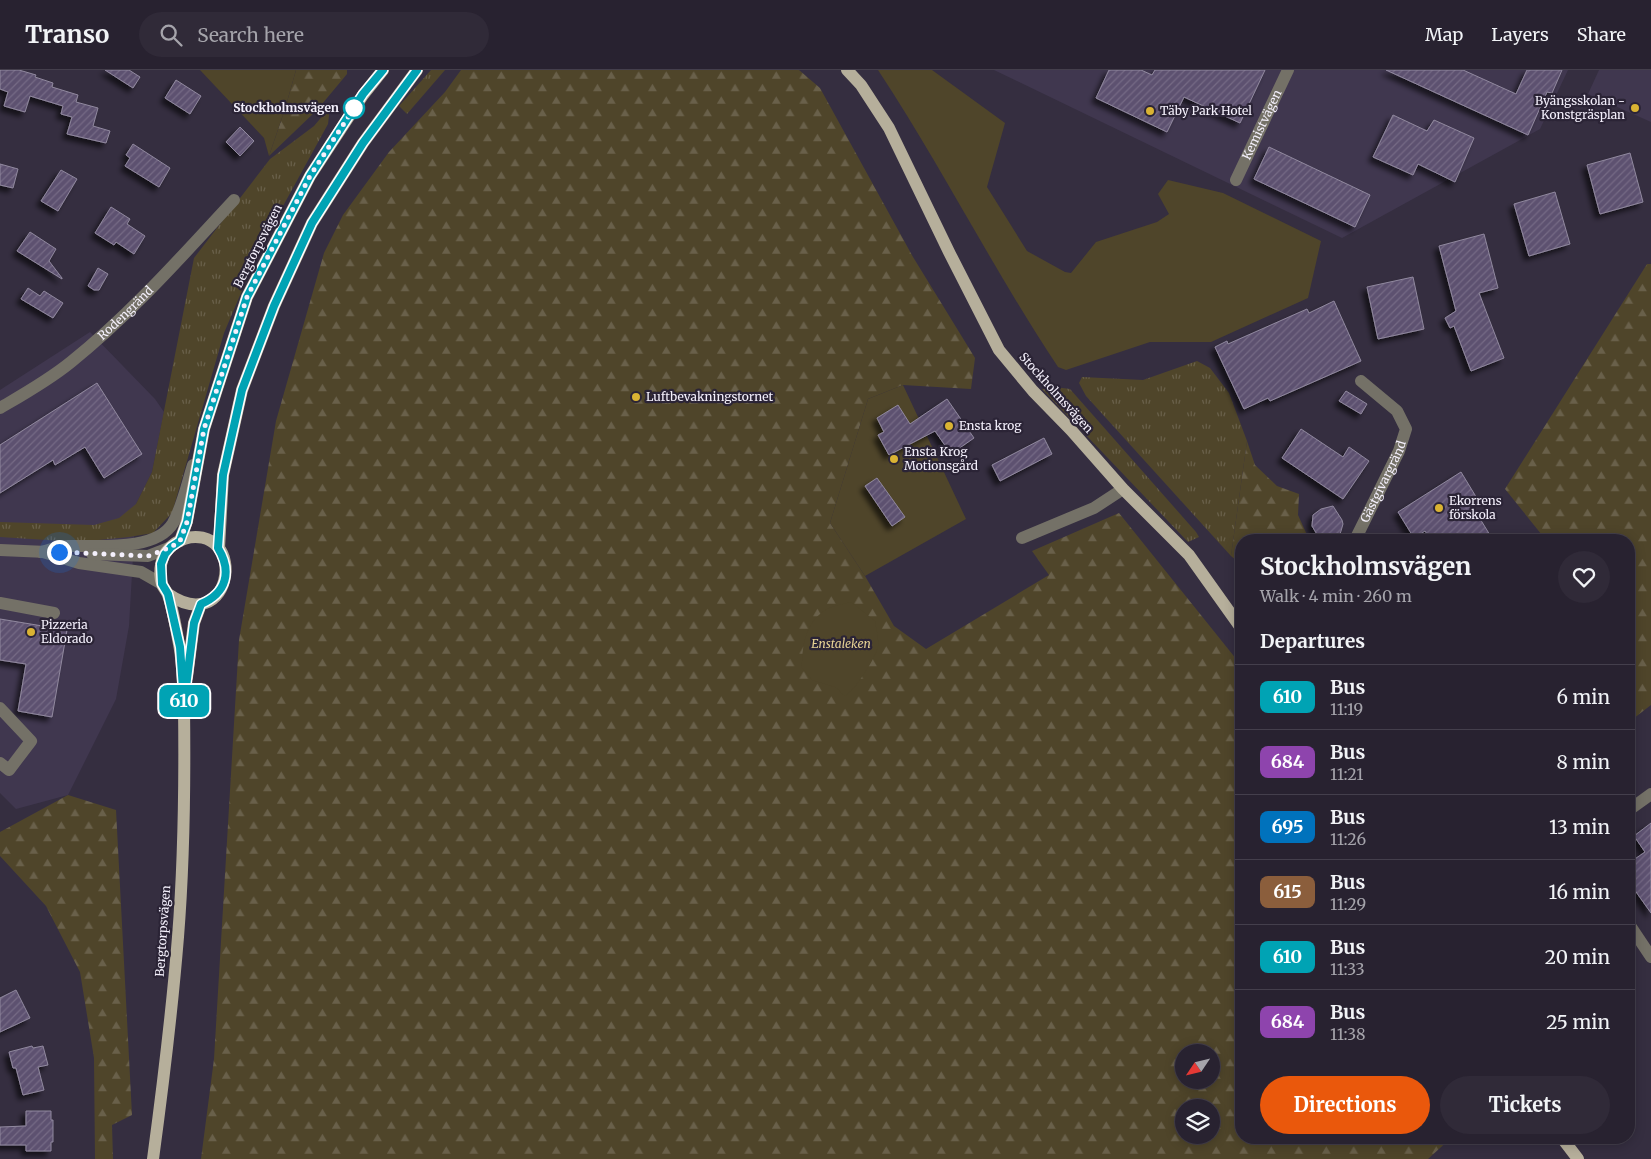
<!DOCTYPE html>
<html lang="en">
<head>
<meta charset="utf-8">
<style>
	:root { --surface:#282230; --page:#302a38; --text:#f1f3f6; --muted:#a5a4ab; --line:#443f4c; --accent:#ea580c }
	body { margin:0; font-family:Merriweather,serif; background:var(--page); color:var(--text); height:100vh; display:flex; flex-direction:column; font-size:19px; white-space:nowrap }
	* { box-sizing:border-box; margin:0 }
	p { font-size:16px; color:var(--muted) }
	.icon { flex:none; width:28px; height:28px; fill:none; stroke:currentColor; stroke-width:2; stroke-linecap:round; stroke-linejoin:round }
	.map { position:relative; flex:1; overflow:hidden }
	.sheet { position:absolute; left:1235px; top:464px; width:400px; height:610px; display:flex; flex-direction:column; background:var(--surface); border-radius:20px; box-shadow:0 2px 12px #0003,0 0 0 1px var(--line) }
	.sheet>* { flex:none }
	.badge { padding:0 10px; border-radius:8px; font-size:18px; line-height:32px }
	.needle { width:32px; rotate:235deg }
	.fabs { position:absolute; left:1175px; top:974px; display:grid; gap:10px }
	.fabs a { display:grid; place-items:center; width:45px; height:45px; border-radius:50%; background:var(--surface); box-shadow:0 2px 12px #0003,0 0 0 1px var(--line); font-size:25px }
	.you { position:absolute; width:25px; height:25px; margin:-12px; border:4px solid #fff; border-radius:50%; background:#1a73e8; box-shadow:0 0 0 8px #1a73e833 }
	.map>.badge { position:absolute; translate:-50% -50%; box-shadow:0 0 0 2px #fff }
	h2 { padding:0 25px; font-size:19px; line-height:45px }
	.round { display:grid; place-items:center; flex:none; width:52px; height:52px; border-radius:26px; background:var(--page) }
	.headline { display:flex; align-items:center; justify-content:space-between; height:85px; padding:0 25px }
	h1 { font-size:24px; font-weight:700; line-height:38px }
	.cta { display:flex; gap:10px; margin-top:auto; padding:10px 25px }
	.cta a { flex:1; height:58px; border-radius:30px; background:var(--accent); color:#fff; font-size:20px; font-weight:700; line-height:58px; text-align:center }
	.cta a+a { background:var(--page); color:var(--text) }
	ul { padding:0; list-style:none }
	li { display:flex; align-items:center; gap:15px; height:65px; padding:0 25px; border-top:1px solid var(--line) }
	li div { flex:1 }
	li b { display:block; font-size:19px }
	li em { font-style:normal }
	li .badge { min-width:55px; font-weight:700; text-align:center }
	header { display:flex; align-items:center; gap:30px; box-sizing:border-box; height:70px; padding:0 25px; background:var(--surface); border-bottom:1px solid var(--line) }
	header strong { font-size:24px }
	nav { display:flex; gap:28px; margin-inline-start:auto; font-size:18px }
	.search { width:350px; height:45px; background:var(--page); display:flex; align-items:center; gap:12px; box-sizing:border-box; padding:0 18px; border-radius:28px; color:var(--muted); font-size:19px }
	.map>svg:first-child { display:block }
</style>
</head>
<body>
<header>
<strong>Transo</strong>
<div class="search"><svg class="icon" aria-label="search" viewBox="0 0 24 24"><circle cx="10" cy="10" r="6"/><path d="M15 15l6 6"/></svg>Search here</div>
<nav><a>Map</a><a>Layers</a><a>Share</a></nav>
</header>
<div class="map">
<svg width="1651" height="1089" viewBox="0 0 1651 1089">
	<defs>
		<pattern id="grass-tufts" width="24" height="20" patternUnits="userSpaceOnUse" patternTransform="scale(1.25)"><rect width="24" height="20" fill="#4f452a"/><path d="M3 7l-1-3M5 7V3M7 7l1-3M15 17l-1-3M17 17v-4M19 17l1-3" fill="none" stroke="#69604a"/></pattern>
		<pattern id="forest-firs" width="22" height="20" patternUnits="userSpaceOnUse" patternTransform="scale(1.25)"><rect width="22" height="20" fill="#4f452a"/><path d="M5 1l3.5 6h-7zM16 11l3.5 6h-7z" fill="#69604a"/></pattern>
		<pattern id="building-hatch" width="6" height="6" patternUnits="userSpaceOnUse" patternTransform="scale(1.25)"><rect width="6" height="6" fill="#5d5170"/><path d="M-1 1l2-2M0 6l6-6M5 7l2-2" fill="none" stroke="#756a85"/></pattern>
		<filter id="shadow"><feDropShadow dx="-4.5" dy="4.5" stdDeviation="2.5" flood-color="#0009"/></filter>
	</defs>
	<rect width="100%" height="100%" fill="#352e40"/>
	<path fill="#40374f" d="M 994,0 L 1568,0 L 1540,59 L 1342,168 Z
		M 1599,0 L 1651,0 L 1651,52 L 1588,24 Z
		M 90,262 L 155,329 L 164,342 L 152,402 L 136,434 L 129,556 L 116,629 L 68,725 L 16,739 L 0,723 L 0,320 Z"/>
	<path fill="url(#grass-tufts)" d="M 431,0 L 445,0 L 407,44 L 399,36 Z
		M 330,37 L 328,54 L 260,178 L 224,263 L 172,443 L 153,463 L 129,467 L 78,472 L 0,467 L 0,452 L 94,455 L 119,448 L 136,434 L 152,402 L 194,188 L 270,89 L 314,56 Z
		M 1197,291 L 1210,298 L 1229,323 L 1247,371 L 1231,486 L 1086,326 L 1079,313 L 1082,307 L 1143,310 Z
		M 1055,317 L 1070,319 L 1196,462 L 1199,467 L 1188,472 L 1042,319 Z"/>
	<path fill="url(#forest-firs)" fill-rule="evenodd" d="M 296,0 L 347,0 L 347,4 L 317,40 L 269,86 L 285,39 Z
		M 461,0 L 799,0 L 820,18 L 913,187 L 975,288 L 971,319 L 903,315 L 868,329 L 830,453 L 865,506 L 894,556 L 926,579 L 1049,505 L 1032,481 L 1119,443 L 1241,595 L 1241,1068 L 1451,1068 L 1428,1089 L 201,1089 L 214,989 L 239,570 L 276,351 L 324,183 L 343,145 L 389,82 L 445,22 ZM 1184,982 L 1211,982 L 1211,1010 L 1184,1010 ZM 1184,1038 L 1211,1038 L 1211,1065 L 1184,1065 Z
		M 1647,194 L 1651,194 L 1651,635 L 1629,652 L 1629,470 L 1546,470 L 1505,419 Z
		M 1247,371 L 1255,395 L 1277,416 L 1299,424 L 1298,445 L 1308,467 L 1319,470 L 1241,470 L 1241,494 L 1231,486 Z
		M 68,725 L 116,740 L 132,1045 L 112,1055 L 113,1089 L 95,1089 L 94,988 L 80,902 L 46,836 L 0,786 L 0,762 Z"/>
	<path fill="#4f452a" d="M 200,0 L 296,0 L 285,39 L 269,86 L 264,68 Z
		M 878,0 L 932,0 L 1005,53 L 987,117 L 1027,181 L 1065,202 L 1071,203 L 1096,172 L 1157,152 L 1169,144 L 1158,124 L 1168,110 L 1223,123 L 1321,171 L 1308,228 L 1211,272 L 1150,272 L 1066,300 L 1058,297 C 994,201 942,97 878,0 Z
		M 903,315 L 966,449 L 865,506 L 830,453 L 868,329 Z
		M 851,532 L 875,551 C 876,559 879,568 878,576 C 877,586 854,622 845,626 L 835,617 L 812,610 L 802,598 C 802,577 805,554 824,541 C 831,536 843,534 851,532 Z"/>
	<path fill="url(#building-hatch)" stroke="#91899f" filter="url(#shadow)" d="M 0,0 L 19,0 L 36,5 L 35,7 L 53,13 L 52,17 L 78,25 L 76,32 L 98,38 L 93,56 L 110,61 L 106,73 L 67,64 L 72,47 L 61,44 L 63,36 L 30,26 L 25,42 L 4,36 L 8,22 L 0,19 Z
		M 105,0 L 129,0 L 140,7 L 133,18 Z
		M 1109,0 L 1141,0 L 1152,5 L 1155,0 L 1265,0 L 1240,53 L 1184,27 L 1167,62 L 1096,28 Z
		M 1386,0 L 1463,0 L 1516,24 L 1527,0 L 1562,0 L 1552,23 L 1547,22 L 1528,65 Z
		M 176,10 L 201,26 L 190,44 L 165,28 Z
		M 1393,45 L 1427,61 L 1434,50 L 1474,68 L 1455,112 L 1418,94 L 1413,105 L 1373,87 Z
		M 240,57 L 254,71 L 240,86 L 226,72 Z
		M 133,74 L 170,98 L 159,117 L 125,96 L 130,88 L 126,85 Z
		M 1269,77 L 1370,125 L 1355,157 L 1254,109 Z
		M 1630,83 L 1643,132 L 1600,144 L 1587,95 Z
		M 0,94 L 18,99 L 13,118 L 0,115 Z
		M 61,100 L 77,109 L 58,141 L 41,131 Z
		M 1555,122 L 1570,174 L 1529,186 L 1514,134 Z
		M 111,137 L 130,149 L 127,154 L 145,166 L 134,184 L 116,172 L 114,175 L 95,163 Z
		M 30,162 L 56,179 L 49,191 L 62,208 L 62,209 L 17,181 Z
		M 1484,164 L 1498,218 L 1479,223 L 1504,288 L 1471,301 L 1454,256 L 1450,258 L 1445,248 L 1456,241 L 1439,176 Z
		M 98,198 L 108,204 L 99,220 L 94,220 L 88,216 Z
		M 1413,207 L 1424,259 L 1378,269 L 1367,217 Z
		M 28,218 L 40,226 L 44,221 L 63,233 L 53,248 L 21,229 Z
		M 1334,231 L 1361,291 L 1270,331 L 1268,328 L 1244,339 L 1215,277 L 1227,271 L 1228,274 L 1307,239 L 1309,243 Z
		M 97,313 L 142,384 L 104,408 L 85,377 L 55,395 L 53,390 L 0,423 L 0,375 Z
		M 1346,321 L 1367,334 L 1361,344 L 1339,331 Z
		M 947,329 L 974,368 L 951,384 L 935,361 L 889,385 L 878,365 L 884,362 L 877,348 L 898,335 L 910,354 Z
		M 1301,359 L 1343,387 L 1349,377 L 1369,391 L 1343,429 L 1282,388 Z
		M 1044,368 L 1052,384 L 1000,411 L 992,395 Z
		M 1461,402 L 1478,430 L 1471,434 L 1493,470 L 1431,470 L 1425,461 L 1414,468 L 1398,442 Z
		M 877,408 L 905,447 L 892,456 L 865,416 Z
		M 1333,436 L 1342,450 L 1343,454 L 1341,461 L 1340,464 L 1331,468 L 1318,466 L 1312,456 L 1313,445 L 1321,439 Z
		M 0,549 L 67,560 L 52,647 L 18,641 L 26,594 L 0,590 Z
		M 1651,753 L 1651,843 L 1629,812 L 1629,793 L 1645,782 L 1634,766 Z
		M 16,920 L 30,948 L 0,962 L 0,928 Z
		M 32,976 L 33,978 L 43,976 L 48,995 L 38,997 L 44,1020 L 23,1025 L 16,998 L 13,998 L 9,982 Z
		M 26,1041 L 51,1041 L 51,1050 L 53,1050 L 53,1072 L 51,1072 L 51,1081 L 26,1081 L 26,1075 L 0,1075 L 0,1057 L 26,1056 Z"/>
	<g fill="none" stroke-linecap="round" stroke-linejoin="round">
		<g stroke="#747167" stroke-width="12">
			<path id="s1" d="M 1236,110 L 1288,0"/>
			<path id="s2" d="M 0,338 C 24,324 49,310 71,292 C 131,244 182,186 234,130"/>
			<path d="M 1022,468 L 1094,438 L 1123,419"/>
			<path id="s3" d="M 1355,470 L 1399,381 L 1406,359 L 1397,341 L 1361,311"/>
			<path d="M 0,480 L 47,482"/>
			<path d="M 41,482 C 49,480 59,476 67,476 C 96,475 156,482 173,453 C 183,435 187,414 193,395"/>
			<path d="M 43,482 L 79,493 L 141,502 L 162,514"/>
			<path d="M 92,484 L 148,486 L 171,477"/>
			<path d="M 0,533 L 54,543"/>
			<path d="M 0,638 L 31,671 L 9,700 L 0,693"/>
			<path d="M 1629,740 L 1651,724"/>
			<path d="M 1629,854 L 1651,887"/>
		</g>
		<path stroke="#b6af9b" stroke-width="12" d="M 847,0 L 861,15 L 889,58 L 950,184 L 999,280 L 1033,321 L 1071,360 L 1123,419 L 1189,485 L 1241,558
			M 180,471 L 187,451 L 204,359 L 247,227 L 310,106 L 363,25 L 383,0
			M 219,478 L 223,405 L 242,320 L 274,236 L 312,153 L 363,73 L 417,0
			M 187,607 L 194,553 L 201,534
			M 1562,1068 L 1578,1089
			M 153,1089 C 163,1015 172,941 178,867 C 184,791 185,713 184,637 C 183,617 183,594 179,574 C 176,559 173,539 168,525 C 167,521 163,518 162,514 C 160,509 160,500 161,495 C 165,469 201,457 218,477 C 233,494 225,531 201,534 C 189,536 178,531 168,524"/>
	</g>
	<g fill="none" stroke-linecap="round" stroke-linejoin="round">
		<g stroke="#fff" stroke-width="11">
			<path id="line" d="M 383,0 L 363,24 L 310,106 L 247,227 L 204,359 L 187,452 L 180,471 L 171,477 L 165,484 L 161,494 L 162,514 L 168,524 L 180,577 L 184,633 L 194,553 L 201,534 C 227,523 232,501 218,478 L 223,405 L 242,320 L 274,236 L 312,153 L 363,73 L 417,0"/>
		</g>
		<use href="#line" stroke="#00a3b4" stroke-width="8"/>
		<path stroke="#f4f0fc" stroke-width="5" stroke-dasharray="0 9" d="M 59,482 L 148,486 L 171,477 L 180,471 L 187,452 L 204,359 L 247,227 L 310,106 L 354,38"/>
	</g>
	<circle fill="#fff" stroke="#00a3b4" stroke-width="2.5" cx="354" cy="38" r="10"/>
	<g fill="#dab333" stroke="#2b2436" stroke-width="2">
		<circle cx="1635" cy="38" r="5"/>
		<circle cx="1150" cy="41" r="5"/>
		<circle cx="636" cy="327" r="5"/>
		<circle cx="949" cy="356" r="5"/>
		<circle cx="894" cy="389" r="5"/>
		<circle cx="1439" cy="438" r="5"/>
		<circle cx="31" cy="562" r="5"/>
	</g>
	<g text-anchor="middle" stroke-width="4.5" stroke-linejoin="round" paint-order="stroke">
		<g font-size="12" fill="#f4f0fc" stroke="#2b2436" text-anchor="start">
			<text x="1625" y="35" text-anchor="end">Byängsskolan -<tspan x="1625" dy="14">Konstgräsplan</tspan></text>
			<text x="1160" y="45">Täby Park Hotel</text>
			<text x="646" y="331">Luftbevakningstornet</text>
			<text x="959" y="360">Ensta krog</text>
			<text x="904" y="386">Ensta Krog<tspan x="904" dy="14">Motionsgård</tspan></text>
			<text x="1449" y="435">Ekorrens<tspan x="1449" dy="14">förskola</tspan></text>
			<text x="41" y="559">Pizzeria<tspan x="41" dy="14">Eldorado</tspan></text>
		</g>
		<g font-size="12" font-weight="bold" fill="#f4f0fc" stroke="#2b2436" text-anchor="end">
			<text x="339" y="42">Stockholmsvägen</text>
		</g>
		<g font-size="12" fill="#f4f0fc" stroke="#2b2436">
			<text dy="4" stroke="none"><textPath href="#s1" startOffset="61">Kemistvägen</textPath></text>
			<text transform="translate(258 176) rotate(-63)" y="4">Bergtorpsvägen</text>
			<text dy="4" stroke="none"><textPath href="#s2" startOffset="158">Rodengränd</textPath></text>
			<text transform="translate(1056 323) rotate(48)" y="4">Stockholmsvägen</text>
			<text dy="4" stroke="none"><textPath href="#s3" startOffset="65">Gästgivargränd</textPath></text>
			<text transform="translate(163 861) rotate(-86)" y="4">Bergtorpsvägen</text>
		</g>
		<g font-size="12" font-style="italic" fill="#e6d193" stroke="#2b2436">
			<text x="841" y="578">Enstaleken</text>
		</g>
	</g>
</svg>
<div class="fabs">
<a><svg class="needle" viewBox="-14 -14 28 28"><path d="M0-13l5 13h-10z" fill="#e53935"/><path d="M0 13l5-13h-10z" fill="#a5a4ab"/></svg></a>
<a><svg class="icon" aria-label="layers" viewBox="0 0 24 24"><path d="M12 4l9 5-9 5-9-5zM3 14l9 5 9-5"/></svg></a>
</div>
<div class="you" style="left:59px;top:482px"></div>
<b class="badge" style="left:184px;top:631px;background:#00a3b4;color:#fff">610</b>
<section class="sheet">
<div class="headline"><div><h1>Stockholmsvägen</h1><p>Walk · 4 min · 260 m</p></div><a class="round"><svg class="icon" aria-label="heart" viewBox="0 0 24 24"><path d="M12 20l-8-8c-3-5 5-10 8-4 3-6 11-1 8 4z"/></svg></a></div>
<h2>Departures</h2>
<ul>
<li><span class="badge" style="background:#00a3b4;color:#fff">610</span><div><b>Bus</b><p>11:19</p></div><em>6 min</em></li>
<li><span class="badge" style="background:#8e44ad;color:#fff">684</span><div><b>Bus</b><p>11:21</p></div><em>8 min</em></li>
<li><span class="badge" style="background:#0072bc;color:#fff">695</span><div><b>Bus</b><p>11:26</p></div><em>13 min</em></li>
<li><span class="badge" style="background:#8b5e3c;color:#fff">615</span><div><b>Bus</b><p>11:29</p></div><em>16 min</em></li>
<li><span class="badge" style="background:#00a3b4;color:#fff">610</span><div><b>Bus</b><p>11:33</p></div><em>20 min</em></li>
<li><span class="badge" style="background:#8e44ad;color:#fff">684</span><div><b>Bus</b><p>11:38</p></div><em>25 min</em></li>
</ul>
<div class="cta"><a>Directions</a><a>Tickets</a></div>
</section>
</div>
</body>
</html>
